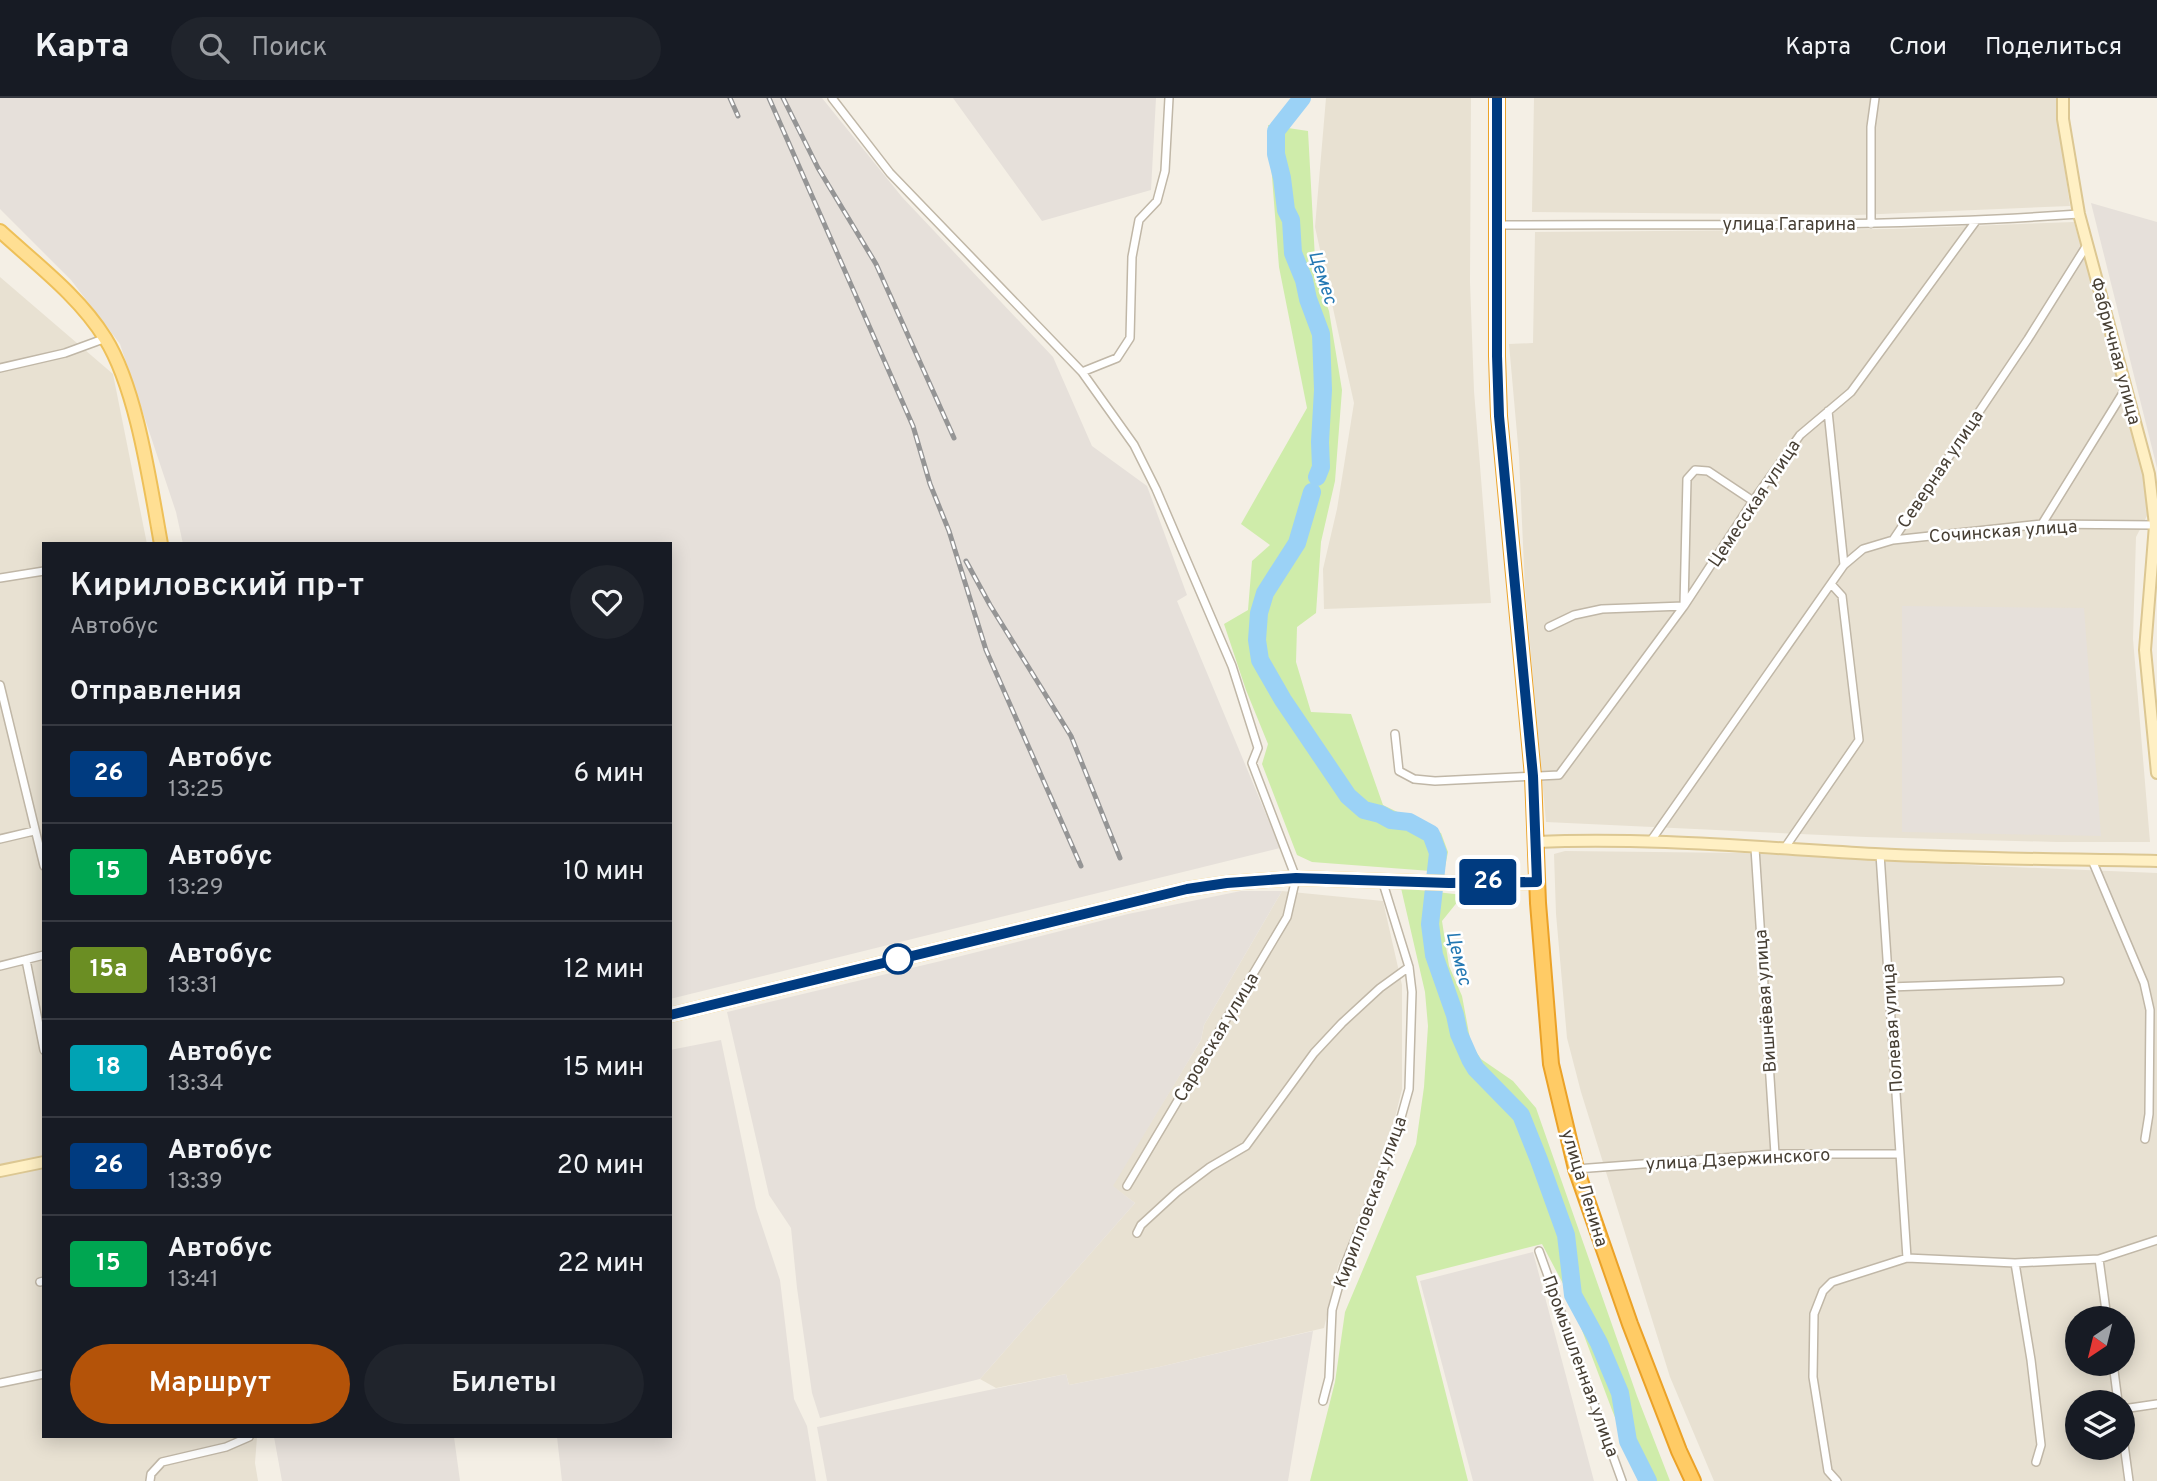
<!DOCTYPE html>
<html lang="ru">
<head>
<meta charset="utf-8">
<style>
	:root { --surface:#171b24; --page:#20242c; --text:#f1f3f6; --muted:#9ea1a6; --line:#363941; --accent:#b45309 }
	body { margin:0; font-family:Overpass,sans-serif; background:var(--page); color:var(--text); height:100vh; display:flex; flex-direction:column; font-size:26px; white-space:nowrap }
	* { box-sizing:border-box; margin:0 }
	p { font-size:23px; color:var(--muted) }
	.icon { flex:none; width:38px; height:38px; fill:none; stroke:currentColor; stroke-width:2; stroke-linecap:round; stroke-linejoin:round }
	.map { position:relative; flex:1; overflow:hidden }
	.details { position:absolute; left:42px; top:444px; width:630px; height:896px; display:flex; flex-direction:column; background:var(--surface); border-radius:0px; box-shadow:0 4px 18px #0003 }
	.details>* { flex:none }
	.badge { padding:0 14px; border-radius:5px; font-size:24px; line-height:46px }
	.needle { width:46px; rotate:215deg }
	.buttons { position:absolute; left:2065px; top:1208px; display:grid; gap:14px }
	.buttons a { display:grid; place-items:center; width:70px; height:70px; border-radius:50%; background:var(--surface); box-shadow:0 4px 18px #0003; font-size:35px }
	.map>.badge { position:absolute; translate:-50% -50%; box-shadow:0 0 0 4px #fff }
	h2 { padding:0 28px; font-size:26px; line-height:63px }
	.round { display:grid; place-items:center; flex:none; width:74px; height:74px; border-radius:37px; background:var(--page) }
	.overview { display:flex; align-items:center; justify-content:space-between; height:119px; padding:0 28px }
	h1 { font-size:33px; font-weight:600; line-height:52px }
	.button { display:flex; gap:14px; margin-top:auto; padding:14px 28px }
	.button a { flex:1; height:80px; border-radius:42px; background:var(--accent); color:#fff; font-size:28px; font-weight:600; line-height:80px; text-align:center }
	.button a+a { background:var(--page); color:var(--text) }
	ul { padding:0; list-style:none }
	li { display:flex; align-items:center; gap:21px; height:98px; padding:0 28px; border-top:2px solid var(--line) }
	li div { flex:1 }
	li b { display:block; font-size:26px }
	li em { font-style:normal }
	li .badge { min-width:77px; font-weight:700; text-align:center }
	header { display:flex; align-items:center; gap:42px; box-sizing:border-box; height:98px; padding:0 35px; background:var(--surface); border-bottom:2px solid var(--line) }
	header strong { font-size:33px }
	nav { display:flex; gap:38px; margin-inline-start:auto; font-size:24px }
	.search { width:490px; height:63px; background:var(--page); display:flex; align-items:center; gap:18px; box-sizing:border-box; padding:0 24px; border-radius:38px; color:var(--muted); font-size:26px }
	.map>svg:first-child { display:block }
</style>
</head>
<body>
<header>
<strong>Карта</strong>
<div class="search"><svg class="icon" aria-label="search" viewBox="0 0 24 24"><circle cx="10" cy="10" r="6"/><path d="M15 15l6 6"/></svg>Поиск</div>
<nav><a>Карта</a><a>Слои</a><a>Поделиться</a></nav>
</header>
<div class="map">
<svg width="2157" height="1383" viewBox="0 0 2157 1383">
	<rect width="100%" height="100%" fill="#f4efe5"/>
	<path fill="#e8e1d2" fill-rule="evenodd" d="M 1326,0 L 1471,0 L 1470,184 L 1474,293 L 1491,505 L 1324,511 L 1323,471 L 1337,411 L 1354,305 L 1315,129 Z
		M 1534,0 L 2057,0 L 2056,8 L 2070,108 L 1857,117 L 1532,114 Z
		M 2074,124 L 2145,375 L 2148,416 L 2136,439 L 2133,541 L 2150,744 L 2057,744 L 1866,739 L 1546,724 L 1525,491 L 1519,358 L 1509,246 L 1533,245 L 1535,134 L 1893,131 Z
		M 0,179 L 113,276 L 147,446 L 44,446 L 44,1339 L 257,1339 L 255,1365 L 258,1383 L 0,1383 Z
		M 1565,753 L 1743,755 L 1988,768 L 2157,775 L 2157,1383 L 1714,1383 L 1670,1279 L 1581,994 L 1567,940 L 1556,816 L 1554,756 ZM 2077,1220 L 2123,1220 L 2123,1265 L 2077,1265 ZM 2077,1304 L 2123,1304 L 2123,1349 L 2077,1349 Z
		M 1282,793 L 1383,803 L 1402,887 L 1402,991 L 1387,1052 L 1354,1135 L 1338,1168 L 1324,1230 L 1159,1269 L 1069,1287 L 1066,1276 L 996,1290 L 980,1281 L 1135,1105 L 1112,1088 L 1201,942 L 1204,927 Z"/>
	<path fill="#e6e0da" d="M 0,0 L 822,0 L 902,99 L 1053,259 L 1092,348 L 1147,388 L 1187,497 L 1177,503 L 1280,750 L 670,901 L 670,446 L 183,446 L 176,414 L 120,246 L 71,182 L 0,111 Z
		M 953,0 L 1156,0 L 1151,92 L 1042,123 Z
		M 2091,105 L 2157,124 L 2157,370 Z
		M 1902,508 L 2084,510 L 2101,738 L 1902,734 Z
		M 1241,793 L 1282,793 L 1204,927 L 1201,942 L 1113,1088 L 1135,1105 L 980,1281 L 820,1320 L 812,1295 L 797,1190 L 791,1130 L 769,1097 L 727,914 L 945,862 L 1128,816 Z
		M 721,942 L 756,1110 L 780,1182 L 794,1301 L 807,1328 L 816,1383 L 562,1383 L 557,1339 L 670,1339 L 670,952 Z
		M 1533,1154 L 1594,1383 L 1473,1383 L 1420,1183 Z
		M 1313,1233 L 1288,1383 L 827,1383 L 817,1329 L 888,1313 L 1066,1276 L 1069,1287 L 1159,1269 Z
		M 274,1339 L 454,1339 L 460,1383 L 282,1383 Z"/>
	<path fill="#cfecaa" d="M 1268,27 L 1308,33 L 1316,179 L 1329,213 L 1342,292 L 1335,383 L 1321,444 L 1316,515 L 1297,529 L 1296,564 L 1311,614 L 1351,616 L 1383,707 L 1441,735 L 1448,754 L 1444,774 L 1312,764 L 1297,757 L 1262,666 L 1268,646 L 1246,592 L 1224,526 L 1248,512 L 1252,463 L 1270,447 L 1241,426 L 1307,310 L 1279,169 Z
		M 1401,790 L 1463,797 L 1442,823 L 1449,868 L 1462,898 L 1471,946 L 1481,961 L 1513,983 L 1536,1010 L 1637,1298 L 1670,1383 L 1641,1383 L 1612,1312 L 1568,1195 L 1542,1146 L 1416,1178 L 1468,1383 L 1310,1383 L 1335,1284 L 1345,1214 L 1416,1046 L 1424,989 L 1428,928 L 1425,894 Z"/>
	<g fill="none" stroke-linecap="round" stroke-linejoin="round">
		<path stroke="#9bd2f6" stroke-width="18" d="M 1302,0 L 1276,33 L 1276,56 L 1282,80 L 1286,112 L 1291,122 L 1293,155 L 1304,182 L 1308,201 L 1321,236 L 1323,292 L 1320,344 L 1321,369 L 1317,379
			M 1312,394 L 1297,445 L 1265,495 L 1259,515 L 1257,542 L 1260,562 L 1283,602 L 1348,698 L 1364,712 L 1380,716 L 1391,722 L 1409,724 L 1431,736 L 1438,755 L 1430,826 L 1434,857 L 1455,917 L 1459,936 L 1470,961 L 1476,971 L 1521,1017 L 1539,1062 L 1566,1137 L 1573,1197 L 1599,1245 L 1620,1295 L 1628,1343 L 1648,1383"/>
		<g stroke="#c0b7a7" stroke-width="10">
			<path id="street" d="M 832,0 L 890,75 L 1082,274 L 1134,347 L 1156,391 L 1232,568 L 1258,650 L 1252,665 L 1296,780 L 1287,819 L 1127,1088
				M 1871,126 L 1871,29 L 1875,0
				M 1498,127 C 1692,126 1886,130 2079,116
				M 0,270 L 65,255 L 106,240
				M 1082,274 L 1117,260 L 1130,240 L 1132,159 L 1139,122 L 1157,103 L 1165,73 L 1169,0
				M 1828,313 L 1844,467
				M 2042,426 L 2126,290
				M 1893,442 L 2042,426 L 2155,427
				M 0,480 L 44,473
				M 1549,529 L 1574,517 L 1602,511 L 1684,508 L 1687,381 L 1695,372 L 1708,373 L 1753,403
				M 0,587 L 44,768
				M 1395,636 L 1399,673 L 1414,681 L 1435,683 L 1559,677 L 1684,508 L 1753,403 L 1800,337 L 1851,294 L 1976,123
				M 0,741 L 34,733
				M 1650,744 L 1844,467 L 1863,451 L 1893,442 L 2028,241 L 2087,147
				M 1755,750 L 1775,1056
				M 1784,751 L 1859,642 L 1842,498 L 1832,487
				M 1880,756 L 1907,1160
				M 2092,762 L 2144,885 L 2150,912 L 2149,1016 L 2145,1041
				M 26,862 L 44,952
				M 0,868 L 44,857
				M 1889,889 L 2060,883
				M 1576,1071 L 1775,1056 L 1900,1056
				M 1137,1135 L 1141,1127 L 1177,1094 L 1210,1069 L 1246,1048 L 1314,955 L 1342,925 L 1380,890 L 1409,869
				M 1539,1153 L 1622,1383
				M 2099,1161 L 2107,1220
				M 2015,1165 L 2031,1262 L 2041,1347 L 2036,1364
				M 40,1184 L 44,1183
				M 2113,1265 L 2118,1304
				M 0,1285 L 44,1276
				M 1323,1303 L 1329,1280 L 1332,1212 L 1344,1169 L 1393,1048 L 1409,991 L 1412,894 L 1409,869 L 1382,782
				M 2123,1311 L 2157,1306
				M 2123,1339 L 2129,1383
				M 150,1383 L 151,1376 L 162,1364 L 226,1349 L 249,1339
				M 1837,1383 L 1828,1373 L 1813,1279 L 1814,1216 L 1823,1193 L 1832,1184 L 1907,1160 L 2015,1165 L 2099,1161 L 2157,1142"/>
		</g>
		<g stroke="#dcc792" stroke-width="14">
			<path id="secondary" d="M 2063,0 L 2063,21 L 2079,116 L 2149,376 L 2155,427 L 2145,552 L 2157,675
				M 1536,744 C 1649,739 1763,750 1875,756 C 1969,761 2063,761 2157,763
				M 0,1073 L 44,1064"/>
		</g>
		<g stroke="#eec059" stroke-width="16">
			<path id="primary" d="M 0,133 C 36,166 79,198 105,240 C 137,291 150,386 161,446
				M 670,917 L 1187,791 L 1227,785 L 1296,780 L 1449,785 L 1537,784"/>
		</g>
		<g stroke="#eba228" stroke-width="18">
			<path id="highway" d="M 1497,0 L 1497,258 L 1499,318 L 1533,678 L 1538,805 L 1551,966 L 1576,1071 L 1630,1226 L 1679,1353 L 1693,1383"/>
		</g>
		<use href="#street" stroke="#fff" stroke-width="7"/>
		<use href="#secondary" stroke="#fff0c4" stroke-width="10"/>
		<use href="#primary" stroke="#ffdf93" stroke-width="12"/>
		<use href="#highway" stroke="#ffcb65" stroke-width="14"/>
		<g stroke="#959595" stroke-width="5">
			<path id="rail" d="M 730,0 L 738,18
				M 769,0 L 913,328 L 930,386 L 949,433 L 986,552 L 1081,768
				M 783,0 L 818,70 L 876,166 L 954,340
				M 966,463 L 990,507 L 1071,638 L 1120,760"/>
		</g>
		<use href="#rail" stroke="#fff" stroke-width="2.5" stroke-dasharray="8" stroke-linecap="butt"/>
	</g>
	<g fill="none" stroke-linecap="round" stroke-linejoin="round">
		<g stroke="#fff" stroke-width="16">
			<path id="line" d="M 670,917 L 1187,791 L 1227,785 L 1296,780 L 1449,785 L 1537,784 L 1533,678 L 1499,318 L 1497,258 L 1497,0"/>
		</g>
		<use href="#line" stroke="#003b80" stroke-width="10"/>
	</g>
	<circle fill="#fff" stroke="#003b80" stroke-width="3.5" cx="898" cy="861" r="14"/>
	<g text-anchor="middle" stroke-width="5" stroke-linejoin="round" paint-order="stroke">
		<g font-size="18" fill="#473f34" stroke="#fff">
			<text x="1789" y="132">улица Гагарина</text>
			<text transform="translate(2116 253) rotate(75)" y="6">Фабричная улица</text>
			<text transform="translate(1940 371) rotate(-56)" y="6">Северная улица</text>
			<text transform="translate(1754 405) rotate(-56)" y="6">Цемесская улица</text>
			<text transform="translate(2003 433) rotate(-4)" y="6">Сочинская улица</text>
			<text transform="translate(1765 903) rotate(-94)" y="6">Вишнёвая улица</text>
			<text transform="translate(1892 930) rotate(-94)" y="6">Полевая улица</text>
			<text transform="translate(1216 939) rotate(-59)" y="6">Саровская улица</text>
			<text transform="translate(1738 1061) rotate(-3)" y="6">улица Дзержинского</text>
			<text transform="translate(1585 1090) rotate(73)" y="6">улица Ленина</text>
			<text transform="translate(1370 1104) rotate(-70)" y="6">Кирилловская улица</text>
			<text transform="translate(1581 1268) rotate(70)" y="6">Промышленная улица</text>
		</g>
		<g font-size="19" font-style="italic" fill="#2378b3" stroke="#fff">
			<text transform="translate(1324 179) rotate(72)" y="7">Цемес</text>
			<text transform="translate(1460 860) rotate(76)" y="7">Цемес</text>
		</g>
	</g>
</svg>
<div class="buttons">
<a><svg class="needle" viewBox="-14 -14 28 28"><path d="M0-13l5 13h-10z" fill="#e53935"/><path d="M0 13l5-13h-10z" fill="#9ea1a6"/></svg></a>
<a><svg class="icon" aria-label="layers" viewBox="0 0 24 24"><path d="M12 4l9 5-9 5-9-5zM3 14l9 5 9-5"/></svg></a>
</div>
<b class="badge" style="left:1488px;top:784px;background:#003b80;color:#fff">26</b>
<section class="details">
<div class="overview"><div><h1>Кириловский пр-т</h1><p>Автобус</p></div><a class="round"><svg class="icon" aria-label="heart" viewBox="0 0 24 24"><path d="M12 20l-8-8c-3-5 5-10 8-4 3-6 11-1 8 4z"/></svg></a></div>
<h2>Отправления</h2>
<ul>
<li><span class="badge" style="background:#003b80;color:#fff">26</span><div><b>Автобус</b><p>13:25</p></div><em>6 мин</em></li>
<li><span class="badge" style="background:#00a651;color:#fff">15</span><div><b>Автобус</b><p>13:29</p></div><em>10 мин</em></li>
<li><span class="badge" style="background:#6b8e23;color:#fff">15а</span><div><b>Автобус</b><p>13:31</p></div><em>12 мин</em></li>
<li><span class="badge" style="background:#00a3b4;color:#fff">18</span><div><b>Автобус</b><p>13:34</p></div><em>15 мин</em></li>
<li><span class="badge" style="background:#003b80;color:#fff">26</span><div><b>Автобус</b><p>13:39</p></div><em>20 мин</em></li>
<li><span class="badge" style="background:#00a651;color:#fff">15</span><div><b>Автобус</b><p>13:41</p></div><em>22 мин</em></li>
</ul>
<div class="button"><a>Маршрут</a><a>Билеты</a></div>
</section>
</div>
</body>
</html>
